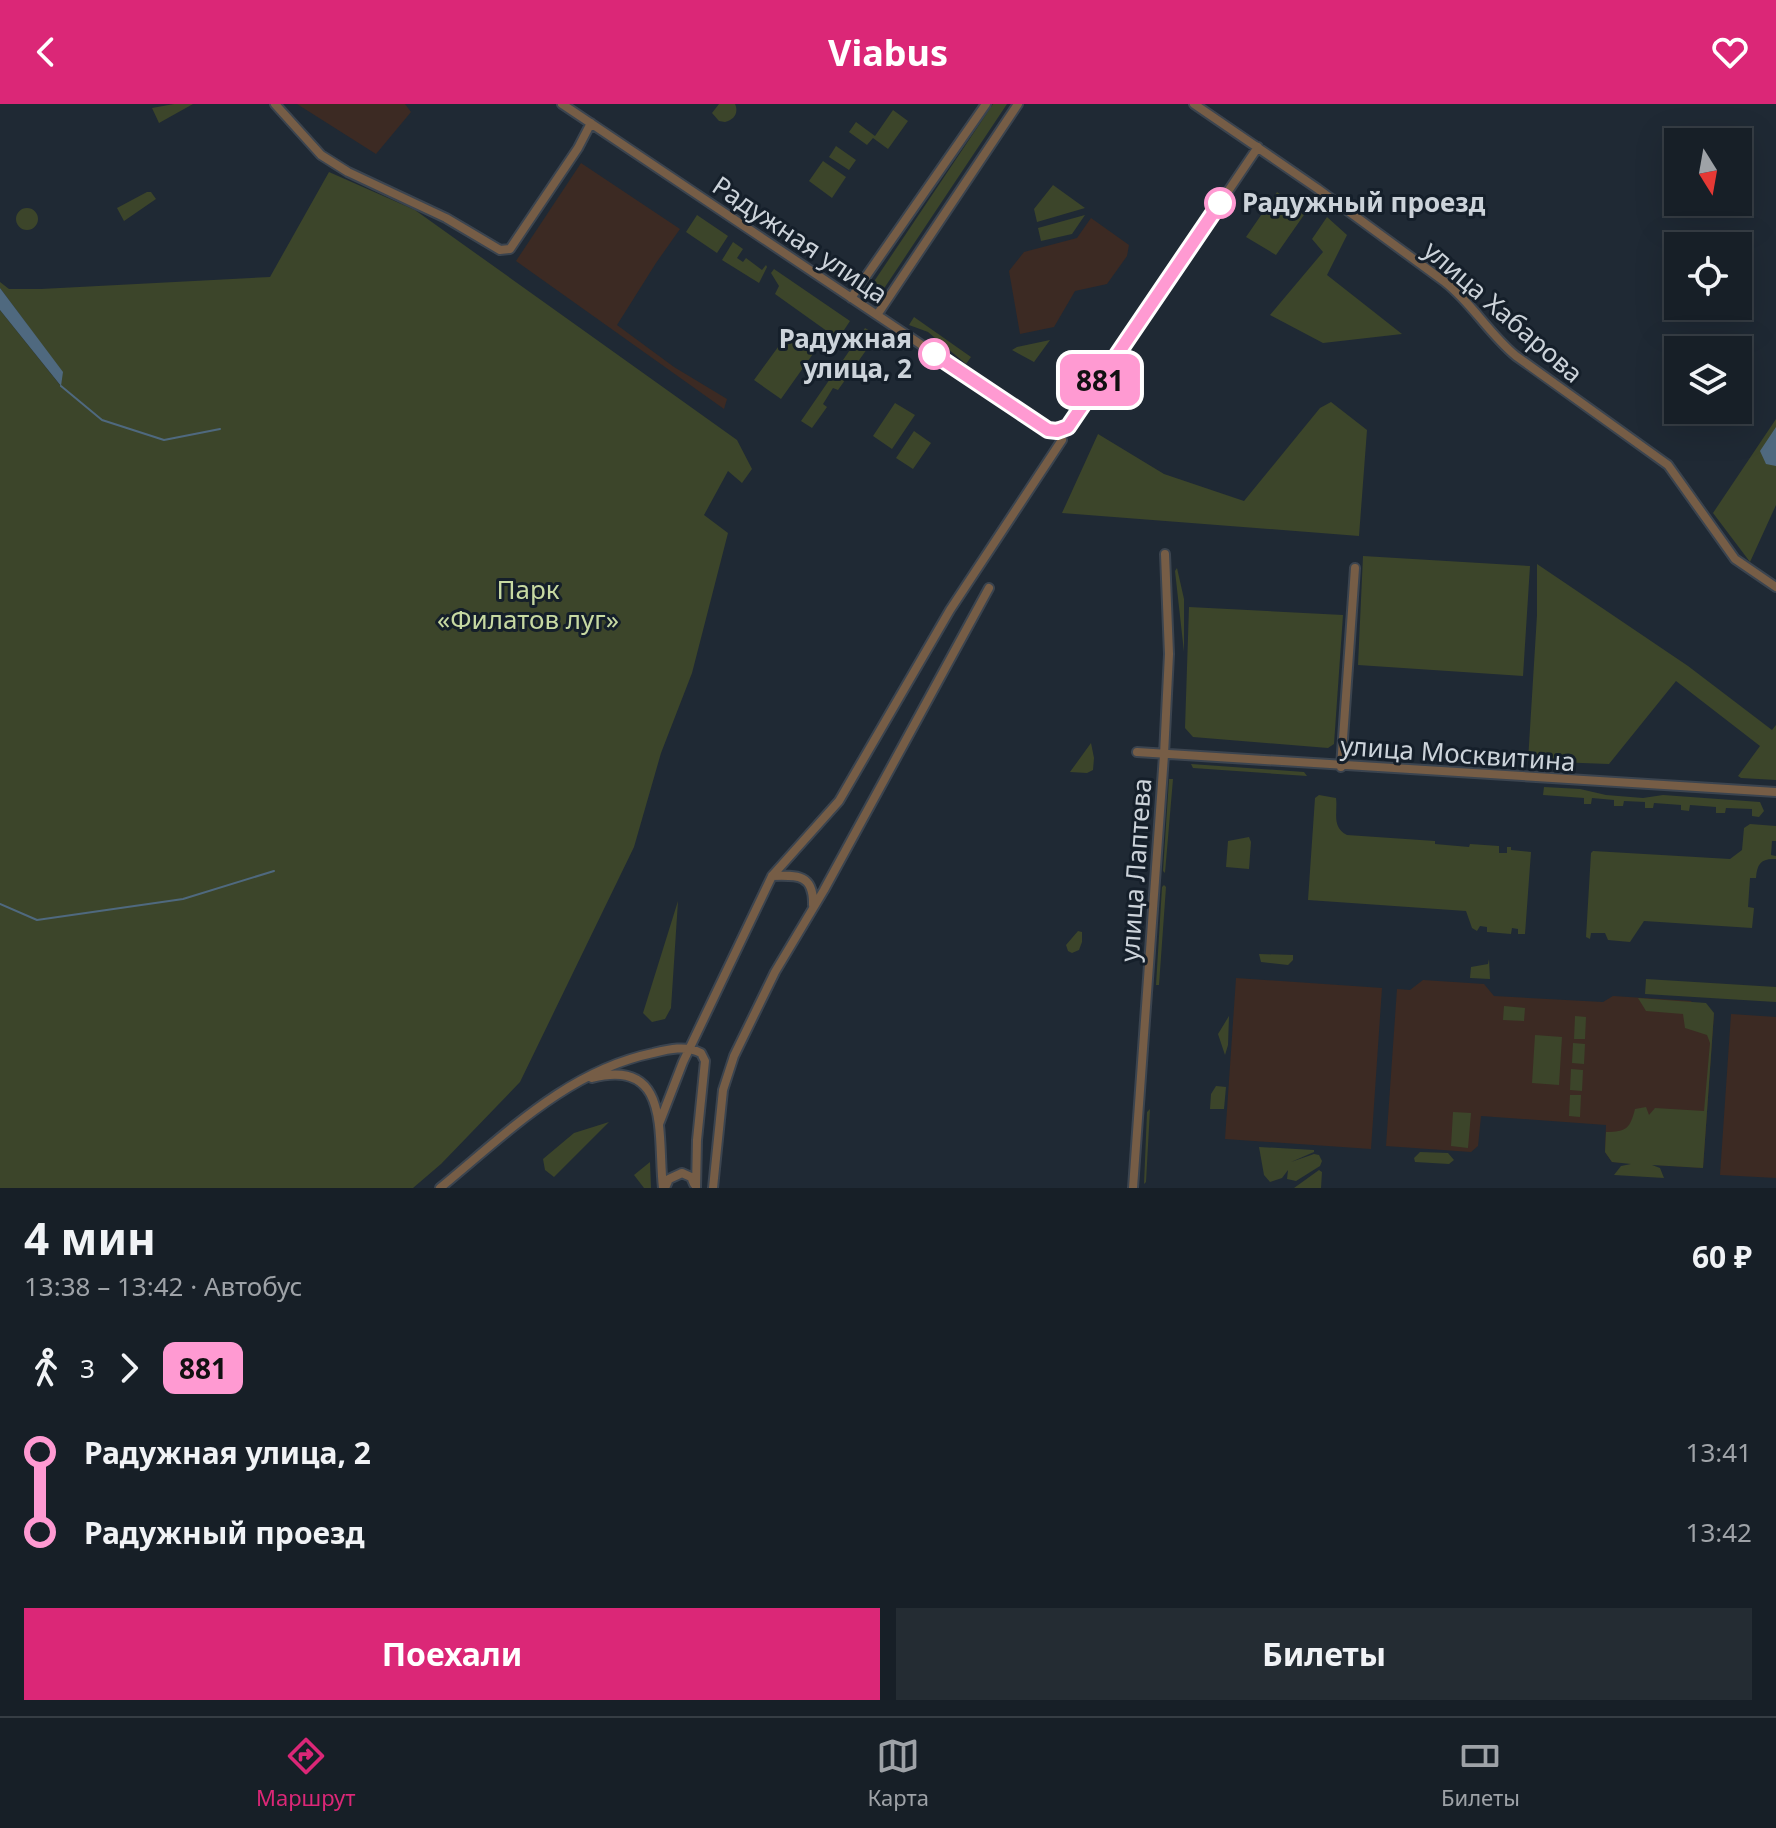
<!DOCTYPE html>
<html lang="ru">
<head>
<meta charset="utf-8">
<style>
	:root { --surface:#171f27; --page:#242c33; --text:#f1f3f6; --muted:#9ea2a7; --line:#363d44; --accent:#db2777 }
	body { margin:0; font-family:"Noto Sans",sans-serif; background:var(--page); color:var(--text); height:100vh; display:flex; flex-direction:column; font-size:30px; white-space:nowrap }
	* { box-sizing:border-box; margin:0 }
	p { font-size:26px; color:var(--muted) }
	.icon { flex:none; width:44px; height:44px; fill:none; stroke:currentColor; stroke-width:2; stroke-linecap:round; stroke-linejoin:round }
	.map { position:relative; height:1084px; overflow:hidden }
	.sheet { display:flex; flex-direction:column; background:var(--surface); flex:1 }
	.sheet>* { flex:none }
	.badge { padding:0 16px; border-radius:12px; font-size:28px; line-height:52px }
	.needle { width:52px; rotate:169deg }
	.fabs { position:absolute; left:1664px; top:24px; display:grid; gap:16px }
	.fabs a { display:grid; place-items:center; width:88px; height:88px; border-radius:0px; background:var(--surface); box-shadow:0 8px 32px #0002,0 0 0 2px var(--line); font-size:40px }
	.map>.badge { position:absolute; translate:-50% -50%; box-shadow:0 0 0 4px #fff }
	.legs { display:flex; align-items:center; gap:12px; height:88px; padding:0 24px; font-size:26px }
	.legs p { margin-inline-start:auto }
	.head { display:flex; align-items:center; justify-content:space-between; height:136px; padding:0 24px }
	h1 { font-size:44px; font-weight:700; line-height:60px }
	.cta { display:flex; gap:16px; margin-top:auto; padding:16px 24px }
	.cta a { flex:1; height:92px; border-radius:0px; background:var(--accent); color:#fff; font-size:32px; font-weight:700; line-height:92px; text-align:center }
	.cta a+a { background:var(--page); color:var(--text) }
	ul { padding:0 24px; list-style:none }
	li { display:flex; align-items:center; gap:28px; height:80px; font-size:30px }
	li i { display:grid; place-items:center; width:12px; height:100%; margin:0 10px; background:currentColor }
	li i::after { content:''; width:20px; height:20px; margin:-10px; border:6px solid; border-radius:50%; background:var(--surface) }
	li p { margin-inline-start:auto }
	li:first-child i { background:linear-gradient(#0000 50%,currentColor 0) }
	li:last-child i { background:linear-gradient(currentColor 50%,#0000 0) }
	header { display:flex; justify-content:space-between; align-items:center; height:104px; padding:0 24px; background:var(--accent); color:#fff; font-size:36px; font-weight:700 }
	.dock { display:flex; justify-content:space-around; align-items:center; height:112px; border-top:2px solid var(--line); background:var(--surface); font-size:22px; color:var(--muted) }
	.dock a { display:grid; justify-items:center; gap:4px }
	.dock .current { color:var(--accent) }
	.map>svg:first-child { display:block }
</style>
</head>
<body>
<header><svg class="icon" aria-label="back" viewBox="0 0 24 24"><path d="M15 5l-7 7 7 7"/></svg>Viabus<svg class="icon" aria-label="heart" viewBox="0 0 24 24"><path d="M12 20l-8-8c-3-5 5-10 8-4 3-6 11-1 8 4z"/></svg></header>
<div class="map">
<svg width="1776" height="1084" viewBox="0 0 1776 1084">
	<rect width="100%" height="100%" fill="#1f2934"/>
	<path fill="#3c2a23" d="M 297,0 L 405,0 L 411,8 L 376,50 Z
		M 581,59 L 680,125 L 656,159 L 617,221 L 674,263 L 727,295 L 724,305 L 516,157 Z
		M 1091,114 L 1129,141 L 1127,152 L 1107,180 L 1075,187 L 1054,223 L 1020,230 L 1009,167 L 1024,148 L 1077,134 Z
		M 1236,874 L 1382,884 L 1371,1045 L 1225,1035 Z
		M 1423,876 L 1484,880 L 1494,892 L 1603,898 L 1613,892 L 1691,897 L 1698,908 L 1714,909 L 1703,1064 L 1612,1058 L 1605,1048 L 1606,1021 L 1481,1012 L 1478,1042 L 1471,1048 L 1386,1042 L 1397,885 L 1410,886 Z
		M 1731,910 L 1776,913 L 1776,1074 L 1720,1071 Z"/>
	<path fill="#3c452a" d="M 174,0 L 193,0 L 159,19 L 152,4 Z
		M 719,0 L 735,0 C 739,9 734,16 725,18 L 719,17 L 712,9 Z
		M 993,0 L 1007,0 L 883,186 L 873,179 Z
		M 893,6 L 908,17 L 888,45 L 873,34 L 867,41 L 849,28 L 856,18 L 875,32 Z
		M 836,42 L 856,56 L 849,66 L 829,53 Z
		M 823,57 L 846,73 L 832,94 L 809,77 Z
		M 329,68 L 415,106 L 737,336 L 752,365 L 742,379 L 728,367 L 704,411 L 728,429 L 692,569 L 661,649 L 634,743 L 520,978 L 441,1060 L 413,1084 L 0,1084 L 0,206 L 60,281 L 26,219 L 0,184 L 0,178 L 9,185 L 41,185 L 270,173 Z
		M 1053,81 L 1085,104 L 1037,118 L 1034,105 Z
		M 147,88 L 151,88 L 156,95 L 124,117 L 117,104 Z
		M 1277,88 L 1306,108 L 1276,151 L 1246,133 Z
		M16 115a11 11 0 1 1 22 0a11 11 0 1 1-22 0Z
		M 697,111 L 728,132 L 717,149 L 686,128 Z
		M 1085,111 L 1072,130 L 1041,137 L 1038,124 Z
		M 1327,113 L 1347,131 L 1327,171 L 1402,230 L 1323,239 L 1270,211 L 1323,148 L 1312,135 Z
		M 733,138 L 743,145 L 737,154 L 743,158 L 746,154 L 762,166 L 766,161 L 767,163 L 759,179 L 722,156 Z
		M 774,165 L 850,217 L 838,235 L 775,190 L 779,182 L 771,169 Z
		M 914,213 L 971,253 L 966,260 L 928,228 L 909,221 Z
		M 865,224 L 888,238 L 867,245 L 838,286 L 833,284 L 823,300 L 827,303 L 812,324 L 801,317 Z
		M 789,228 L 815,247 L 781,295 L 754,276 Z
		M 1050,236 L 1034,258 L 1012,246 L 1017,243 Z
		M 1331,298 L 1367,326 L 1359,432 L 1062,409 L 1098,330 L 1164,370 L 1244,397 L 1320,304 Z
		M 895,299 L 915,311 L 892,345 L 873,332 Z
		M 1776,315 L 1776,401 L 1750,458 L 1713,409 Z
		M 914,327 L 931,339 L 913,365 L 896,354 Z
		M 1363,452 L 1530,462 L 1523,572 L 1358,561 Z
		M 1537,460 L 1688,562 L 1772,626 L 1776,621 L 1776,676 L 1741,674 L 1738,672 L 1760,642 L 1676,577 L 1609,660 L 1528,657 L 1537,511 Z
		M 1177,464 L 1184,495 L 1184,548 L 1175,467 Z
		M 1189,503 L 1343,511 L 1334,640 L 1328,644 L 1193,633 L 1185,624 Z
		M 1091,639 L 1094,654 L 1093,666 L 1087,669 L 1070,668 Z
		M 1191,660 L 1304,668 L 1307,672 L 1193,664 Z
		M 1169,675 L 1173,675 L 1165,769 L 1163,767 Z
		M 1544,683 L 1580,685 L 1606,691 L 1643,694 L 1663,691 L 1760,698 L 1764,707 L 1759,713 L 1752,712 L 1752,705 L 1726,704 L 1725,709 L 1716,709 L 1716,703 L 1690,701 L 1689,707 L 1681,706 L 1681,701 L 1654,699 L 1653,704 L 1645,704 L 1645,698 L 1624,697 L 1623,702 L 1614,702 L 1614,696 L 1592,694 L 1591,700 L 1584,700 L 1584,694 L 1543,691 Z
		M 1319,691 L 1336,694 C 1338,708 1331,723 1347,731 L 1435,737 L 1435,740 L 1469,743 L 1470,740 L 1499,742 L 1499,749 L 1507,749 L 1507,743 L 1511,743 L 1511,746 L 1531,748 L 1525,830 L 1518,830 L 1518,825 L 1512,824 L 1511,830 L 1487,828 L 1487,823 L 1480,822 L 1477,827 L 1472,824 L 1466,807 L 1308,796 L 1315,694 Z
		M 1750,720 L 1776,722 L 1776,737 L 1772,737 L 1771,751 L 1776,752 L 1776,755 C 1761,754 1757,760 1756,774 L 1750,774 L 1748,803 L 1754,804 L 1752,824 L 1644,817 L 1630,838 L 1608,836 L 1605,829 L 1591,829 L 1590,835 L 1586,833 L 1591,749 L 1593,747 L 1730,755 L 1742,746 L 1744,724 Z
		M 1249,733 L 1251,738 L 1249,765 L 1226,763 L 1228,737 Z
		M 1164,781 L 1166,783 L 1159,881 L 1156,881 L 1162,783 Z
		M 678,797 L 671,904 L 665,915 L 652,918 L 643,909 Z
		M 1078,827 L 1082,828 L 1082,838 L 1079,846 L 1072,849 L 1068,847 L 1066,841 Z
		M 1259,850 L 1293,851 L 1293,856 L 1288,861 L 1261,858 Z
		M 1489,855 L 1490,875 L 1470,874 L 1471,863 L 1488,860 Z
		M 1646,875 L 1776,883 L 1776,898 L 1645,890 Z
		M 1638,894 L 1706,899 L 1714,909 L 1703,1064 L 1652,1061 L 1660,1064 L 1664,1074 L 1614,1071 L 1621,1062 L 1631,1060 L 1612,1058 L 1605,1048 L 1606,1028 C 1627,1028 1630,1024 1635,1005 L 1646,1003 L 1649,1011 L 1655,1004 L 1704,1007 L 1710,939 L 1707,931 L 1685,924 L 1683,910 L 1646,907 Z
		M 1504,902 L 1525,904 L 1524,917 L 1503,916 Z
		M 1229,912 L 1228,941 L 1225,951 L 1218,930 Z
		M 1575,912 L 1586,913 L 1585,935 L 1574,935 Z
		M 1535,931 L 1562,933 L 1559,981 L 1532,979 Z
		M 1573,939 L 1585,940 L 1584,960 L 1572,959 Z
		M 1571,965 L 1583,966 L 1582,987 L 1570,986 Z
		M 1216,982 L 1226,983 L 1224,1005 L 1210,1005 L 1211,990 Z
		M 1570,991 L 1581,991 L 1580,1013 L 1569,1012 Z
		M 1150,1005 L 1146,1078 L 1144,1080 L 1147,1008 Z
		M 1453,1008 L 1471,1009 L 1468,1044 L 1451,1042 Z
		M 609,1018 L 554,1073 L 545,1066 L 543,1055 L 574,1029 Z
		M 1259,1043 L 1314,1046 L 1314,1048 L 1291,1058 L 1314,1050 L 1319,1051 L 1322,1057 L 1320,1062 L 1296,1077 L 1287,1075 L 1288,1066 L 1282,1074 L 1270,1078 L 1264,1071 Z
		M 1420,1048 L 1448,1049 L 1454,1056 L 1449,1060 L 1415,1058 L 1414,1054 Z
		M 650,1058 L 651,1084 L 644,1084 L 634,1071 Z
		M 1319,1066 L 1322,1068 L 1321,1084 L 1294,1084 Z"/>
	<path fill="#4f697f" d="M 0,184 L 63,268 L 61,282 L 0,206 Z
		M 1776,323 L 1776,362 L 1766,360 L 1760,347 Z"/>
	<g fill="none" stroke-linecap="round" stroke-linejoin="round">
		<path stroke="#4f697f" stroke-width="2" d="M 61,282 L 102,316 L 164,336 L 220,325
			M 0,800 L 37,816 L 183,795 L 274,767"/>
		<g stroke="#3b444f" stroke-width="12">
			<path id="minor" d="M 275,0 L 321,51 L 348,68 L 446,114 L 500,146 L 510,145 L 578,44 L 591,19
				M 562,0 L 1050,327 L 1063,325 L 1072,318 L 1258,43
				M 1194,0 L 1318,85 L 1445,178 C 1472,199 1489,230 1516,252 L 1668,361 L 1735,455 L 1776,483
				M 851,194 L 986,0
				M 877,211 L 1018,0
				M 1137,648 L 1776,688
				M 1341,663 L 1355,464
				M 772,772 C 797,771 814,770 813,801
				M 592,974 C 672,953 657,1033 663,1084
				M 659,1020 L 683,958 L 772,772 L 839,697 L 950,506 L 1062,336
				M 440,1084 C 506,1030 567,967 653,949 C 669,945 686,941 701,949 L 705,957 L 697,1036 L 696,1084
				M 665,1084 L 669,1075 L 682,1069 L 691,1073 L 694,1080
				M 713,1084 L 723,986 L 734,952 L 775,868 L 824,786 L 989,484
				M 1133,1084 L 1164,651 L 1169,550 L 1165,450"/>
		</g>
		<use href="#minor" stroke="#765d46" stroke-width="8"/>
	</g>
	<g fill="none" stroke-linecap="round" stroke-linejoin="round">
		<g stroke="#fff" stroke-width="18">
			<path id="line-1" d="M 934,250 L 1048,326 L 1057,327 L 1068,323 L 1220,99"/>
		</g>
		<use href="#line-1" stroke="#ff9ad2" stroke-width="12"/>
	</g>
	<g fill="#fff" stroke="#ff9ad2" stroke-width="4">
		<circle cx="1220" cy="99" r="14"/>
		<circle cx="934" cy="250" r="14"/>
	</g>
	<g text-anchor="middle" stroke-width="6" stroke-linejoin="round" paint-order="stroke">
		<g font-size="26" font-weight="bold" fill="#ccd3da" stroke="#151f2a" text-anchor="start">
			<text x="1242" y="108">Радужный проезд</text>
			<text x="912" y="244" text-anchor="end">Радужная<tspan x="912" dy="30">улица, 2</tspan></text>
		</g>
		<g font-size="26" fill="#ccd3da" stroke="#151f2a">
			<text transform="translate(800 136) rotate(34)" y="9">Радужная улица</text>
			<text transform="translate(1503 208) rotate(41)" y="9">улица Хабарова</text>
			<text transform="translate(1458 650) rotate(4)" y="9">улица Москвитина</text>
			<text transform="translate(1136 766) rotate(-86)" y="9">улица Лаптева</text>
		</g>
		<g font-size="26" fill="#c7d9a2" stroke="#151f2a">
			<text x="528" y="495">Парк<tspan x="528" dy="30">«Филатов луг»</tspan></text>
		</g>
	</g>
</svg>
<div class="fabs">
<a><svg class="needle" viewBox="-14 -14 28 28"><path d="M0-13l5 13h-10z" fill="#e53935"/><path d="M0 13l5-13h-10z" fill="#9ea2a7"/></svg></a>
<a><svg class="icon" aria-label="locate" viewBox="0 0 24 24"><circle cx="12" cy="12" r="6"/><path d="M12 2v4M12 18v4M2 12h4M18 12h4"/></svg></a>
<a><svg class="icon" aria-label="layers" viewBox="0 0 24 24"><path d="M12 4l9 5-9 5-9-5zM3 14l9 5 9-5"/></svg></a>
</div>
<b class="badge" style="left:1100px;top:276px;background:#ff9ad2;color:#111">881</b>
</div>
<section class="sheet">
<div class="head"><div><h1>4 мин</h1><p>13:38 – 13:42 · Автобус</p></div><b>60 ₽</b></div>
<div class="legs"><svg class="icon" aria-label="walk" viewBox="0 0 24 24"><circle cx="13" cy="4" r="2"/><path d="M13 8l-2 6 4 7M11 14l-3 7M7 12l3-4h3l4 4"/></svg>3<svg class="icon" aria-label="forward" viewBox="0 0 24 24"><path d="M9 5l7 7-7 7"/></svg><b class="badge" style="background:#ff9ad2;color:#111">881</b></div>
<ul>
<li><i style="color:#ff9ad2"></i><b>Радужная улица, 2</b><p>13:41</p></li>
<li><i style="color:#ff9ad2"></i><b>Радужный проезд</b><p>13:42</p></li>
</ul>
<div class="cta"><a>Поехали</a><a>Билеты</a></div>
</section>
<nav class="dock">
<a class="current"><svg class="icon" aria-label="directions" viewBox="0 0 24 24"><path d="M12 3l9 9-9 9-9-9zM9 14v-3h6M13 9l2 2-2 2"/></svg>Маршрут</a>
<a><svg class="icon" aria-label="map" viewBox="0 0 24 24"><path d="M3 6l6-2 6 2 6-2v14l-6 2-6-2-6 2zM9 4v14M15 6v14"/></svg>Карта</a>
<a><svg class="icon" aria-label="tickets" viewBox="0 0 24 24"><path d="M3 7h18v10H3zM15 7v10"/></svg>Билеты</a>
</nav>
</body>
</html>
